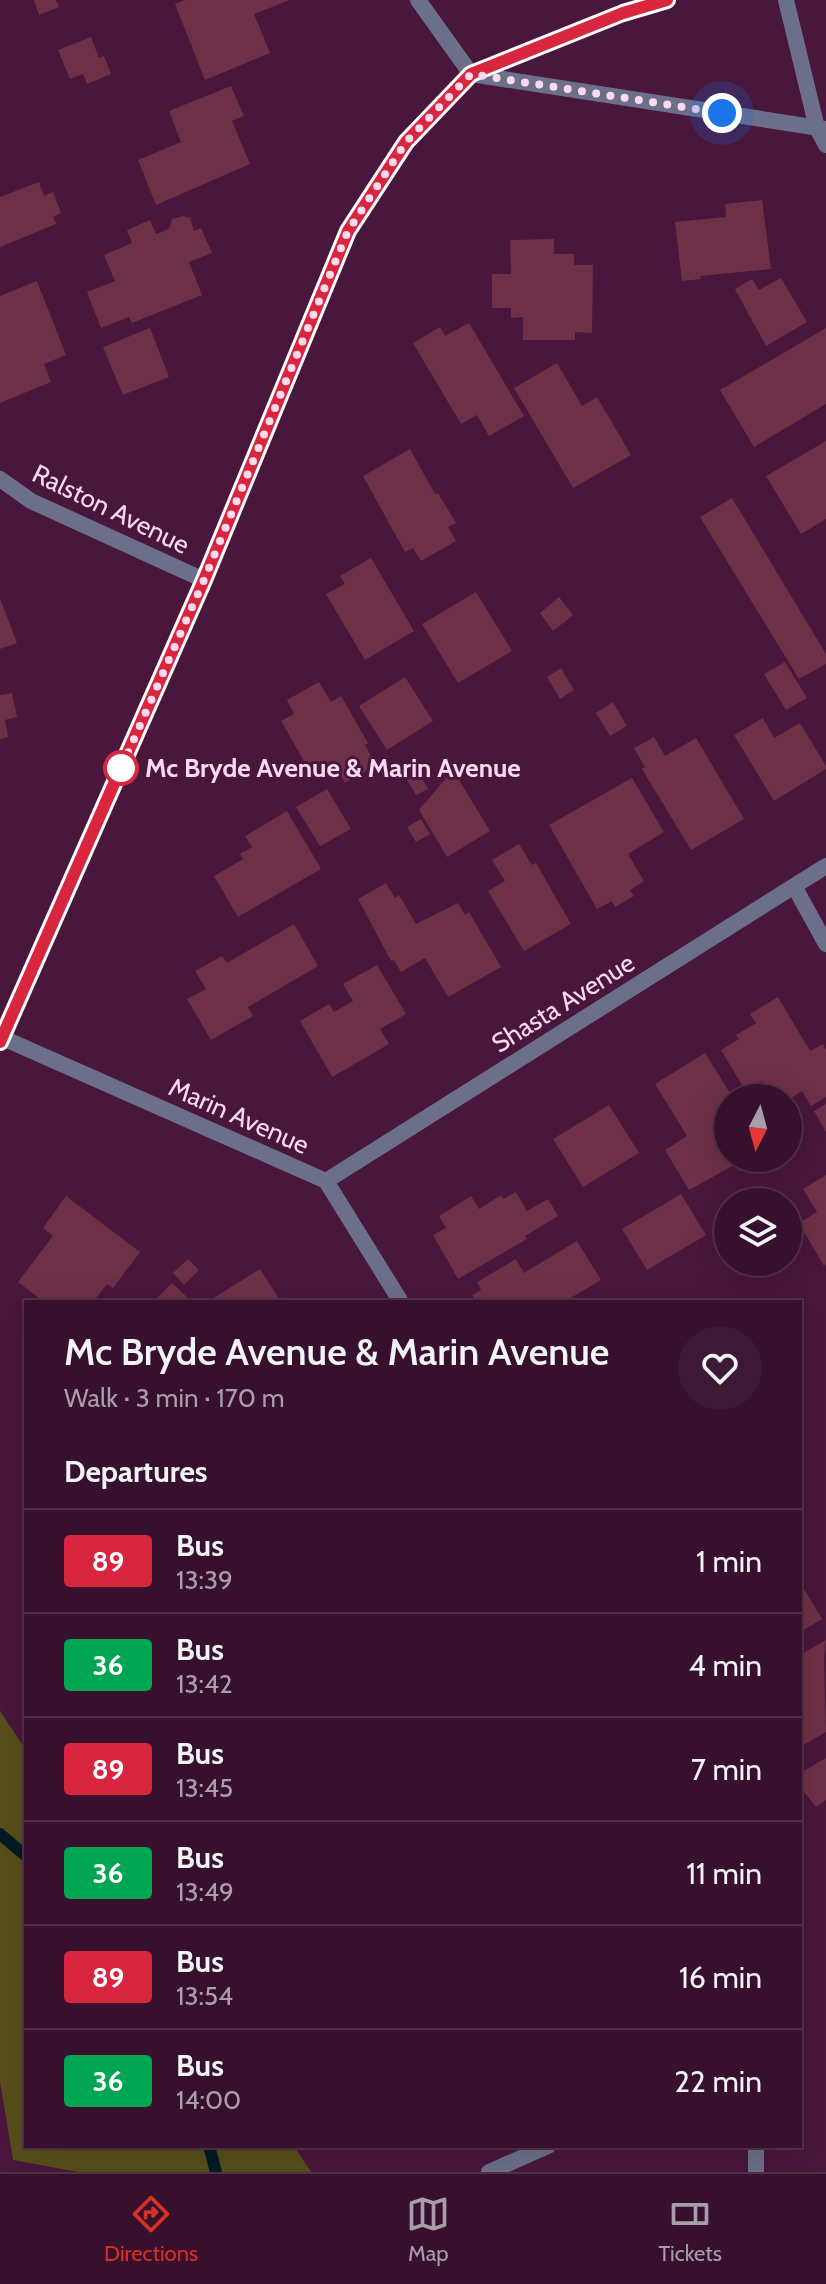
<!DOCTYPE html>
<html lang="en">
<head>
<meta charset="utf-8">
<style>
	:root { --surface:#37102d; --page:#3e1935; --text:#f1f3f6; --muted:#aa9daa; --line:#513049; --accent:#d93025 }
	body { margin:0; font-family:Cabin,sans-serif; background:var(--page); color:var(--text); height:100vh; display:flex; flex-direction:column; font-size:30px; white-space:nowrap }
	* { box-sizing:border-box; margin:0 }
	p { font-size:26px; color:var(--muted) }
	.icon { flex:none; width:44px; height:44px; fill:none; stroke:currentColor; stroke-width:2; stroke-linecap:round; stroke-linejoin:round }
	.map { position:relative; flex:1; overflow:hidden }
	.details { position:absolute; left:24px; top:1300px; width:778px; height:848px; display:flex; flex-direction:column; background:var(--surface); border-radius:0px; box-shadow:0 8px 32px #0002,0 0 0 2px var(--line) }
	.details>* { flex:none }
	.badge { padding:0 16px; border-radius:6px; font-size:28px; line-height:52px }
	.needle { width:52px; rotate:186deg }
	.buttons { position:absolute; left:714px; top:1084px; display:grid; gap:16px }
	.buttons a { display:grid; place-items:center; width:88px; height:88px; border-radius:50%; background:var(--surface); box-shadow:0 8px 32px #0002,0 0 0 2px var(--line); font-size:40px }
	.you { position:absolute; width:40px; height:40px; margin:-20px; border:6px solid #fff; border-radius:50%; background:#1a73e8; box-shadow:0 0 0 12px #1a73e833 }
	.map>.badge { position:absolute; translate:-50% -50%; box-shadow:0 0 0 4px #fff }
	h2 { padding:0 40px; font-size:30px; line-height:72px }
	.round { display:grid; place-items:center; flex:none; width:84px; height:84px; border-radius:42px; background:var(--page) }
	.headline { display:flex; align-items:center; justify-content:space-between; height:136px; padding:0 40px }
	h1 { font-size:38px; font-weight:600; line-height:60px }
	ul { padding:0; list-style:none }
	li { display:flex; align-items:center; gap:24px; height:104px; padding:0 40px; border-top:2px solid var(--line) }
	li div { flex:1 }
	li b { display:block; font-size:30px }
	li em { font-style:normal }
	li .badge { min-width:88px; font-weight:700; text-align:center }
	.menu { display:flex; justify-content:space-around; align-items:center; height:112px; border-top:2px solid var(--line); background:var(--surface); font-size:22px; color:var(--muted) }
	.menu a { display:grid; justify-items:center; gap:4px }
	.menu .active { color:var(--accent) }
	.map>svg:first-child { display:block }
</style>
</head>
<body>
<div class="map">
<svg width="826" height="2172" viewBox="0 0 826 2172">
	<rect width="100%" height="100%" fill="#49163c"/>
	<path fill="#584e1b" d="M 0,1711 L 26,1750 L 26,2146 L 294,2146 L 311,2172 L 78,2172 L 13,2160 L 0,2082 Z"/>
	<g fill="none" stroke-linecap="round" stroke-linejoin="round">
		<path stroke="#001b24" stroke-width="12" d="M 0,1834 L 26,1856
			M 209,2146 L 216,2172"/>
	</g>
	<path fill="#6e3047" d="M 34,0 L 56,0 L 59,7 L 39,15 Z
		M 185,0 L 290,0 L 254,14 L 270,53 L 205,80 L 175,4 Z
		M 91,37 L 99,58 L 104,56 L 111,74 L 87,84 L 83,74 L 70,79 L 58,50 Z
		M 231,86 L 244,116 L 232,121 L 250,164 L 156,205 L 138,160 L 181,142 L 169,111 Z
		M 39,182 L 44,196 L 53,192 L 61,213 L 53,217 L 56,224 L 0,247 L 0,197 Z
		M 762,200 L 771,269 L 700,276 L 701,279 L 682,281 L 675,222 L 726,217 L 725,204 Z
		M 183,216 L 190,218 L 194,231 L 201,228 L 212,253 L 189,262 L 202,295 L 132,323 L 129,317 L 101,328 L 87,292 L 115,281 L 104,255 L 132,243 L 127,230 L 150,220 L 156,234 L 169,229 L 172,219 Z
		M 554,239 L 554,254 L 574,254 L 574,265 L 593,265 L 592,333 L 575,332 L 575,340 L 523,340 L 523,317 L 511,318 L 511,308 L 492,308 L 492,274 L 511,274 L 510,240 Z
		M 781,278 L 807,322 L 766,346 L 735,289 L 752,279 L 759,290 Z
		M 37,281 L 66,355 L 44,364 L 51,382 L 0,403 L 0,296 Z
		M 469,323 L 524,416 L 489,436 L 477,415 L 461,424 L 413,343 L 440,327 L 445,336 Z
		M 150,328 L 169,377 L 123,395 L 103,347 Z
		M 826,328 L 826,404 L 754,447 L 720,390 Z
		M 557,363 L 582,406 L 597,397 L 631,455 L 573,488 L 514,388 Z
		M 826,441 L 826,519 L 801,534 L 766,476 Z
		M 410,449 L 435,494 L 438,493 L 456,523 L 448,527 L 456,541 L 421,561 L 413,548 L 405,552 L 363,476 Z
		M 732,498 L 826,654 L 826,664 L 799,679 L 700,517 Z
		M 371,558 L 414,631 L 365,660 L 326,594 L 345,584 L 340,576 Z
		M 476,592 L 512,651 L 458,683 L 422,624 Z
		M 559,597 L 573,615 L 553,631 L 540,613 Z
		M 0,598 L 17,643 L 0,649 Z
		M 785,662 L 807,698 L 786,710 L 764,674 Z
		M 561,668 L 574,690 L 560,699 L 547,677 Z
		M 405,677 L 433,721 L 387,750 L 359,706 Z
		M 319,682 L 331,702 L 341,696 L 368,743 L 365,745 L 376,765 L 345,783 L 334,765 L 313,777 L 281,721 L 294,714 L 287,700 Z
		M 12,693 L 17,717 L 5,720 L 8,737 L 0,739 L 0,695 Z
		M 613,702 L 627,726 L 610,736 L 596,713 Z
		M 763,718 L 774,738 L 800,723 L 826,766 L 826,769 L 774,801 L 734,735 Z
		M 654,737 L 665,756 L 696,738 L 744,819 L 691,850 L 642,769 L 645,767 L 634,748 Z
		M 417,770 L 428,789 L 416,795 L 405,777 Z
		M 453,770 L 490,831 L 447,857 L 419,810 Z
		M 632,778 L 664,832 L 628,854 L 644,881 L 630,890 L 634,896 L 615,907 L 612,901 L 597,909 L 549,825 Z
		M 327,789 L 351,829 L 320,846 L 296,807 Z
		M 287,811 L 321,869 L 238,917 L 214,876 L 243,859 L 240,854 L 252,847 L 245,836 Z
		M 421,819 L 430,834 L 416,842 L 407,827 Z
		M 519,844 L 532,865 L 536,863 L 571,924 L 524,951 L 488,891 L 505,881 L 492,860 Z
		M 386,883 L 395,898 L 399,895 L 416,924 L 458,903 L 465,915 L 469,912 L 501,967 L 448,997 L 425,958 L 401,972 L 394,960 L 391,961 L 358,899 Z
		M 294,924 L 318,966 L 248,1007 L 253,1016 L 211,1040 L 187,999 L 206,989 L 195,971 L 222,956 L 227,963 Z
		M 377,965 L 406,1014 L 380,1029 L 389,1044 L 332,1077 L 300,1021 L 329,1004 L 334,1012 L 353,1001 L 343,984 Z
		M 778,997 L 810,1051 L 823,1044 L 826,1050 L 826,1097 L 811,1106 L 802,1091 L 788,1100 L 772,1098 L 762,1081 L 745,1090 L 721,1050 L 739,1039 L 736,1035 L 756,1023 L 750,1014 Z
		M 705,1053 L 733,1098 L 728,1098 L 728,1158 L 747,1158 L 689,1190 L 665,1150 L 687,1136 L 655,1084 Z
		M 826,1104 L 826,1132 L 814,1111 Z
		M 609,1105 L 639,1153 L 583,1187 L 553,1139 Z
		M 826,1175 L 826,1264 L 824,1266 L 799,1223 L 817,1212 L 803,1189 Z
		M 516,1192 L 527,1211 L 548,1199 L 558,1216 L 525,1236 L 527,1239 L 458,1279 L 433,1235 L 446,1228 L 439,1216 L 471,1196 L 479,1209 L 501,1195 L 503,1199 Z
		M 681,1194 L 706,1235 L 647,1270 L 622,1229 Z
		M 66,1196 L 140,1252 L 113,1288 L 107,1284 L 93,1302 L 44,1302 L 18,1282 L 53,1236 L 43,1228 Z
		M 577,1241 L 601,1280 L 564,1302 L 477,1302 L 472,1295 L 481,1290 L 477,1282 L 516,1259 L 524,1273 Z
		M 188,1259 L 199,1270 L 184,1285 L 173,1273 Z
		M 260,1269 L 280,1300 L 284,1297 L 288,1302 L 207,1302 Z
		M 172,1283 L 192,1302 L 153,1302 Z
		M 800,1582 L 822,1619 L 800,1632 Z
		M 826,1640 L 824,1659 L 826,1732 L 800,1747 L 800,1655 Z
		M 826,1758 L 826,1800 L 816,1807 L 800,1787 L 800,1773 Z"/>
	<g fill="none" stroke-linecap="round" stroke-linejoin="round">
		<path stroke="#6b6f89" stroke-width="16" d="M 418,0 L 471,74 L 826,129
			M 786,0 L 817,128 L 826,145
			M 0,479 L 31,501 L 204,580
			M 794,886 L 826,944
			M 3,1038 L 326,1181 L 401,1302
			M 326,1181 L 826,866
			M 489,2172 L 548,2146
			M 756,2172 L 756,2146"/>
		<path stroke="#8e93be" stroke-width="16" d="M 0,1042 L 204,580 L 348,231 L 406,142 L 471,74 L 623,13 L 667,0"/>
	</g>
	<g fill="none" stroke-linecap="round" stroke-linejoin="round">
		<g stroke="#fff" stroke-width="18">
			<path id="line" d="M 0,1042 L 204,580 L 348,231 L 406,142 L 471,74 L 623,13 L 667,0"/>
		</g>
		<use href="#line" stroke="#d7263d" stroke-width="12"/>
		<path stroke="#fbdaef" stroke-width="8" stroke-dasharray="0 14.4" d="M 121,768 L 116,780 L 204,580 L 348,231 L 406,142 L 471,74 L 722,113"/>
	</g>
	<circle fill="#fff" stroke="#d7263d" stroke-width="4" cx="121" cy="768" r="16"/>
	<g text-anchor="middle" stroke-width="6" stroke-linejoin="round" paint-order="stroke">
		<g font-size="26" fill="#fbdaef" stroke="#49163c">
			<text transform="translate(111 509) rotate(26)" y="9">Ralston Avenue</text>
			<text transform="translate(563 1003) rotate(-32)" y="9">Shasta Avenue</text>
			<text transform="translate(239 1116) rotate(24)" y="9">Marin Avenue</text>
		</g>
		<g font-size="26" font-weight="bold" fill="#fbdaef" stroke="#49163c" text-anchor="start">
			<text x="145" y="777">Mc Bryde Avenue &amp; Marin Avenue</text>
		</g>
	</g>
</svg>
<div class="buttons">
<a><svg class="needle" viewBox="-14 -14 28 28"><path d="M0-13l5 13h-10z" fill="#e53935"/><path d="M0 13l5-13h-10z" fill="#aa9daa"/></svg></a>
<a><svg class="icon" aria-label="layers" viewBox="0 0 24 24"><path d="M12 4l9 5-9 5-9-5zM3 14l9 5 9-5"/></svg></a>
</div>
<div class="you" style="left:722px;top:113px"></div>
<section class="details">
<div class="headline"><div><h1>Mc Bryde Avenue &amp; Marin Avenue</h1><p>Walk · 3 min · 170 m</p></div><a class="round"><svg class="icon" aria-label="heart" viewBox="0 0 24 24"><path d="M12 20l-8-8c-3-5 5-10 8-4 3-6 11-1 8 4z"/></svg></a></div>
<h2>Departures</h2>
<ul>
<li><span class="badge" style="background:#d7263d;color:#fff">89</span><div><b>Bus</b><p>13:39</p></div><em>1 min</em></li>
<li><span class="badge" style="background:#00a651;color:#fff">36</span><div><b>Bus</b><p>13:42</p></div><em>4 min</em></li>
<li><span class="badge" style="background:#d7263d;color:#fff">89</span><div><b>Bus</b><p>13:45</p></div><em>7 min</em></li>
<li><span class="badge" style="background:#00a651;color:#fff">36</span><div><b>Bus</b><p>13:49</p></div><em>11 min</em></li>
<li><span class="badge" style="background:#d7263d;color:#fff">89</span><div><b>Bus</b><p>13:54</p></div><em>16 min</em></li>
<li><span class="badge" style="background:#00a651;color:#fff">36</span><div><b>Bus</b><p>14:00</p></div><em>22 min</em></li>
</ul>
</section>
</div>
<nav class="menu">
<a class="active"><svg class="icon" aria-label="directions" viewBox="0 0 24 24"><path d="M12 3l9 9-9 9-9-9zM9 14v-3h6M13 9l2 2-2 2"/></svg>Directions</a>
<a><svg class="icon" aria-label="map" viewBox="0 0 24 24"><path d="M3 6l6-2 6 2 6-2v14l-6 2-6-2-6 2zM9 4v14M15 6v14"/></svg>Map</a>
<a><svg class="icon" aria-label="tickets" viewBox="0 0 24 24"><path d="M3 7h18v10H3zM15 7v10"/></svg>Tickets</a>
</nav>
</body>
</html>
